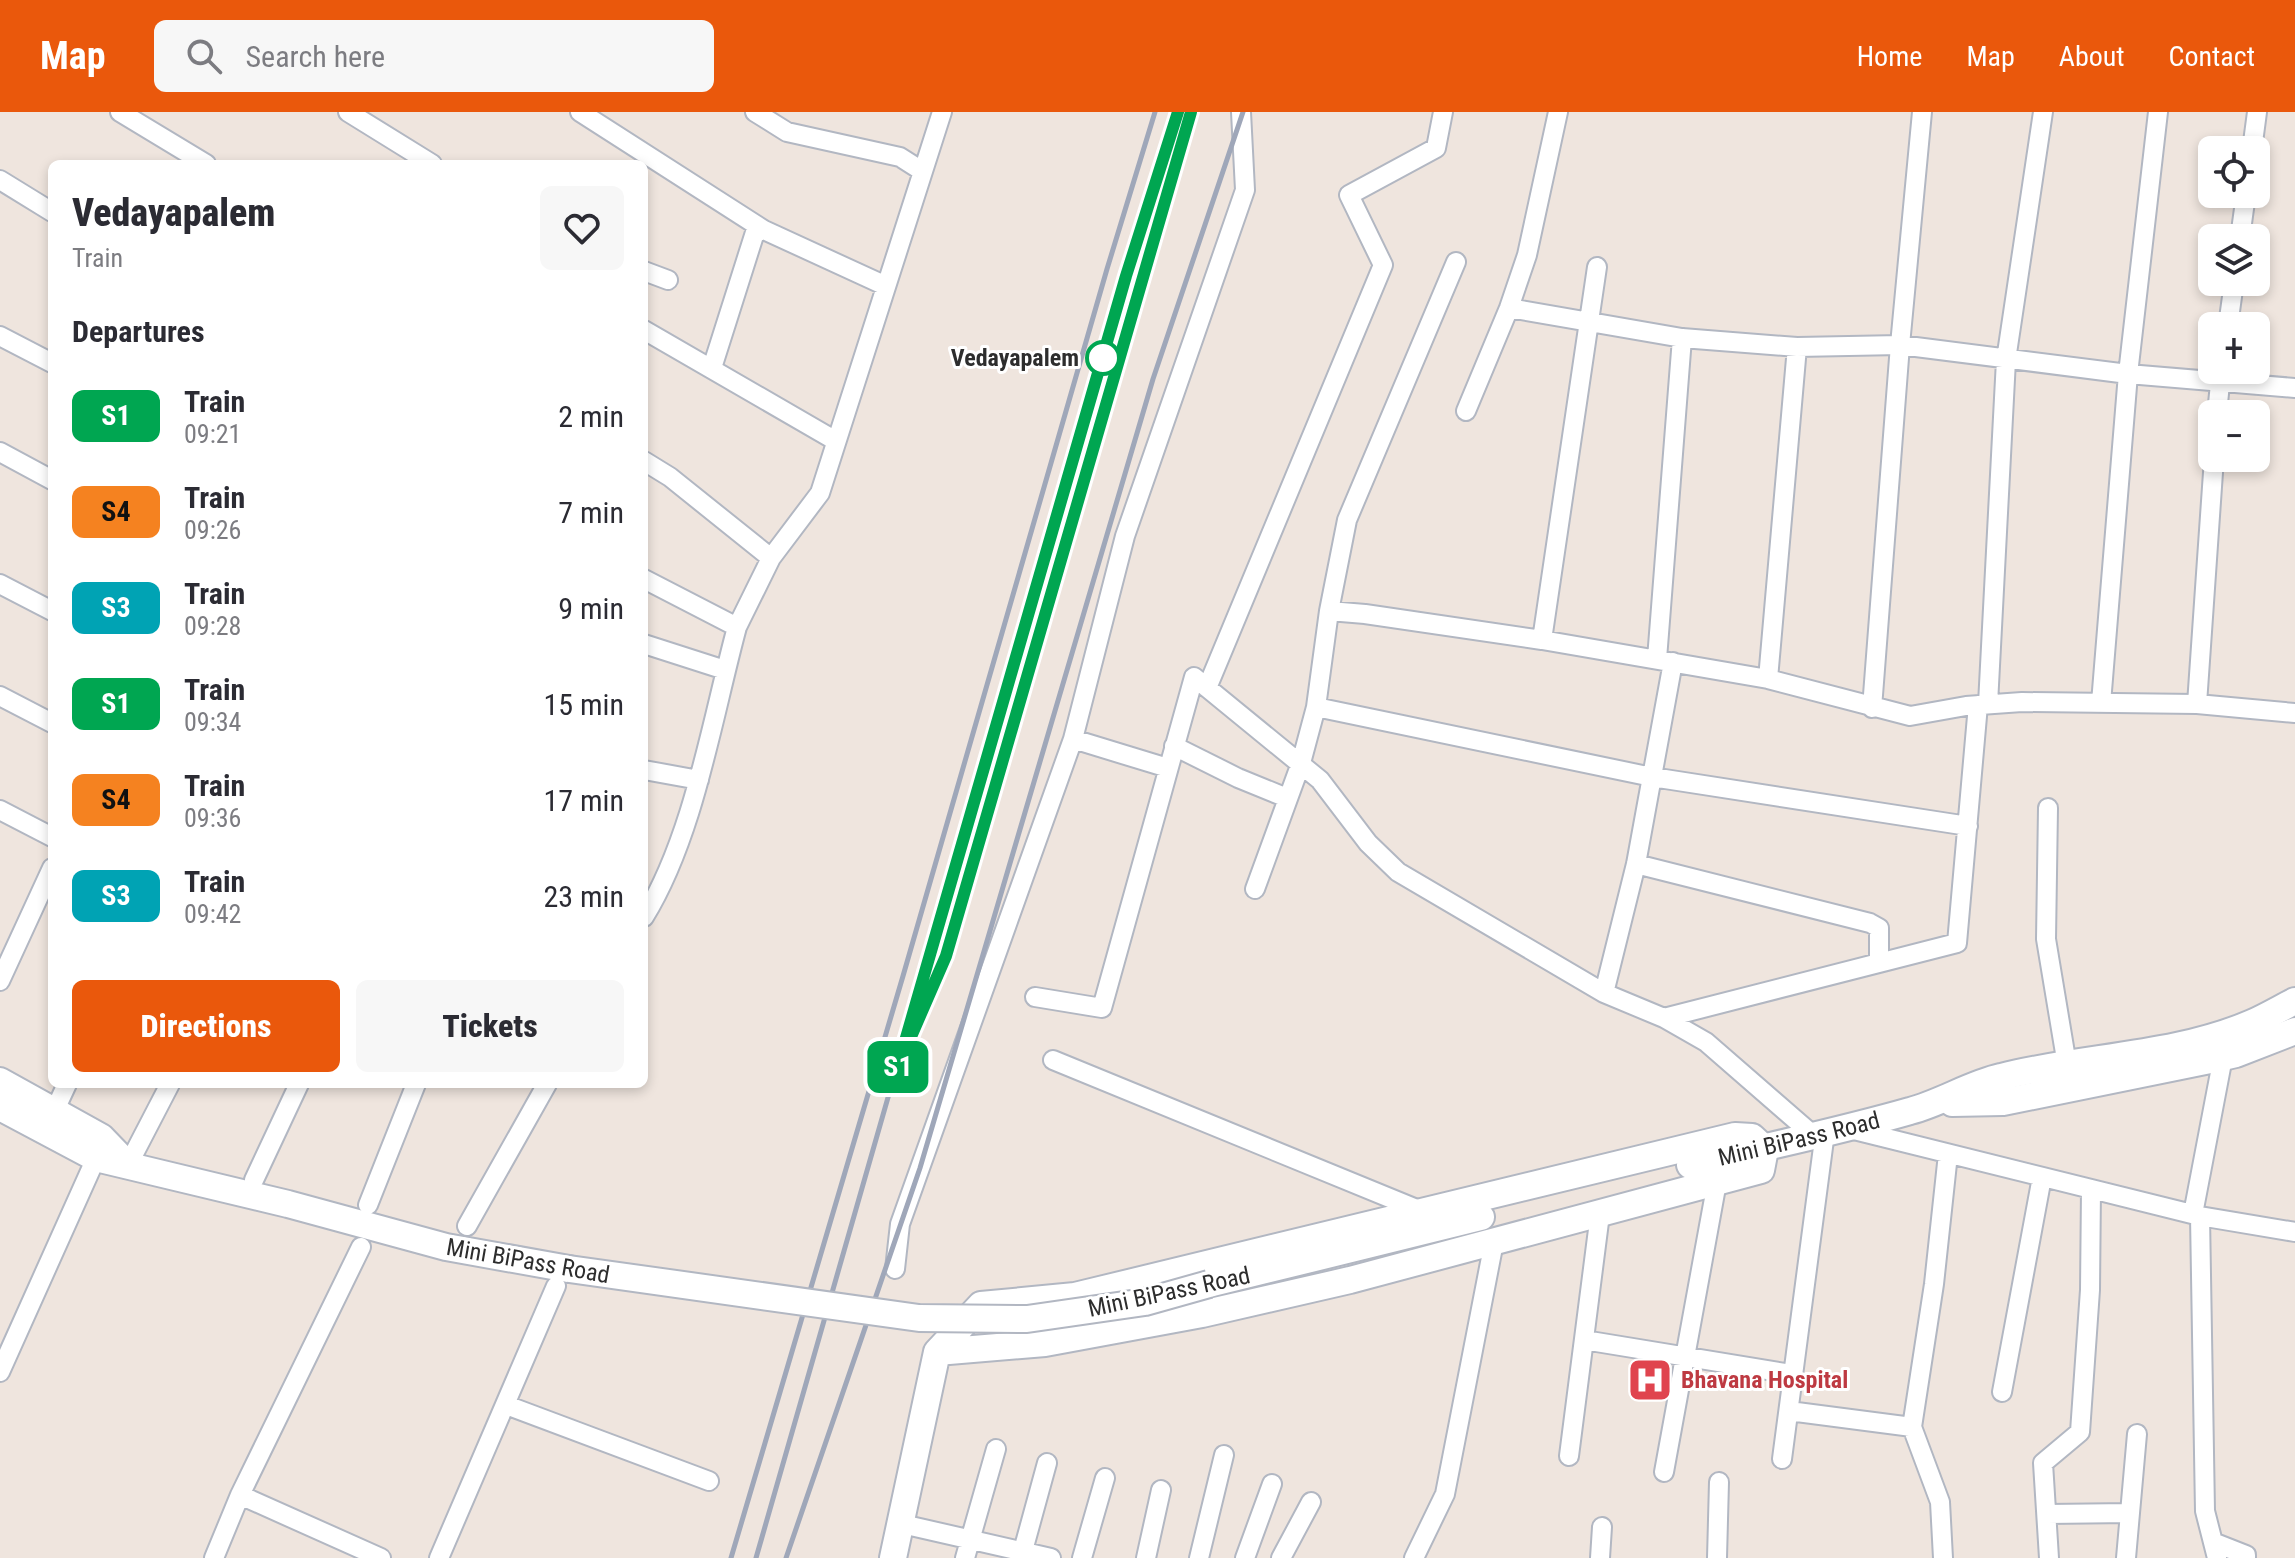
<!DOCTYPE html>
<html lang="en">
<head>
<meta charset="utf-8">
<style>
	:root { --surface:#fff; --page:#f7f7f7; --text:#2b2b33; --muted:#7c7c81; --accent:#ea580c }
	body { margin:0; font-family:"Roboto Condensed",sans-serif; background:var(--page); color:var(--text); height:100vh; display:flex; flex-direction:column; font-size:30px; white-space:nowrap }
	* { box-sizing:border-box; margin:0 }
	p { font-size:26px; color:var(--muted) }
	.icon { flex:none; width:44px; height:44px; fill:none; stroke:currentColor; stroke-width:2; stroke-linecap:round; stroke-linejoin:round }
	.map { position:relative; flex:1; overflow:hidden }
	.sheet { position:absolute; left:48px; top:48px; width:600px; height:928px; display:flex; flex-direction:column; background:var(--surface); border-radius:12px; box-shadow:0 4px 12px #0003 }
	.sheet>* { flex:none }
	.badge { padding:0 16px; border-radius:12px; font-size:28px; line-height:52px }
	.fabs { position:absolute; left:2198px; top:24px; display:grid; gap:16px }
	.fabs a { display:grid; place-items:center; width:72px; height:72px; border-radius:12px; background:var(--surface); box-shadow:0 4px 12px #0003; font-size:40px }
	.map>.badge { position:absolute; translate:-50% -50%; box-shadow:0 0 0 4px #fff }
	h2 { padding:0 24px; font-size:30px; line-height:72px }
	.round { display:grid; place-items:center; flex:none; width:84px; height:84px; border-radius:12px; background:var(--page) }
	.headline { display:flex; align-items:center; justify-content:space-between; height:136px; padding:0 24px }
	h1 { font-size:38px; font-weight:800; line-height:60px }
	.primary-button { display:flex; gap:16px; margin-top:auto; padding:16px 24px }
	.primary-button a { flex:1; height:92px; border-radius:12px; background:var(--accent); color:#fff; font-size:32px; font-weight:800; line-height:92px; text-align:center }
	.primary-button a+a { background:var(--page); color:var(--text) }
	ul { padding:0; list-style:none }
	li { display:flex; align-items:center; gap:24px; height:96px; padding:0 24px }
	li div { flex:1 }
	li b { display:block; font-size:30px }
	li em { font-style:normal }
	li .badge { min-width:88px; font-weight:700; text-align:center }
	header { display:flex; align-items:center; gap:48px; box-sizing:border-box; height:112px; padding:0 40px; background:var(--accent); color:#fff }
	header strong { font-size:38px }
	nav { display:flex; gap:44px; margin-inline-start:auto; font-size:28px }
	.search { width:560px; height:72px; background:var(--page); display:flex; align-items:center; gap:20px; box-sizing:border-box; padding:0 28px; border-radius:12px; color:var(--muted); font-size:30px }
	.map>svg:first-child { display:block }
</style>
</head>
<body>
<header>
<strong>Map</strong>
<div class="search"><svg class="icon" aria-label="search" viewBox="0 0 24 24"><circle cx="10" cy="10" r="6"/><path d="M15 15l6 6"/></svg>Search here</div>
<nav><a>Home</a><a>Map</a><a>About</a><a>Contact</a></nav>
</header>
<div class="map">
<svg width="2295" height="1446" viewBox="0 0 2295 1446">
	<rect width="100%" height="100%" fill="#efe5de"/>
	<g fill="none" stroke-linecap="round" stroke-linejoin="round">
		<g stroke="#b2b7c2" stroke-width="22">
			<path id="street" d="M 120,0 L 206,52
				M 348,0 L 432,52
				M 580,0 L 764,118 L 886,174
				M 755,0 L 787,20 L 900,45 L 922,59
				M 2252,38 L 2257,0
				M 0,68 L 52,100
				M 2240,126 L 2246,82
				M 644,159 L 668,168
				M 1509,196 L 1682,226 L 1797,235 L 1900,233 L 2128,262 L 2295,276
				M 2228,214 L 2234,170
				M 644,218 L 836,329
				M 0,224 L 52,251
				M 712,256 L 757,114
				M 1466,299 L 1509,196 L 1527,143 L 1558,0
				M 2217,302 L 2221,261
				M 0,340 L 52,368
				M 644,349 L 670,365 L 771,446 L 820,381 L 942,0
				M 644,467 L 737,515 C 712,607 694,724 644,805
				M 0,472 L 52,499
				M 1329,499 L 1365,502 L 1542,528 L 1768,567 L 1910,604 L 1966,594 L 2022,590 L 2197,592 L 2295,601
				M 737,515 L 771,446
				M 1542,528 L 1597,155
				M 644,532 L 725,558
				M 1657,547 L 1682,226
				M 1768,567 L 1797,235
				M 1207,576 L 1383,153 L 1349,83 L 1436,36 L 1443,0
				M 0,584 L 52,611
				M 2101,591 L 2128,262 L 2158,0
				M 1988,592 L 2006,248 L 2043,0
				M 2197,592 L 2214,346
				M 1316,595 L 1652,665 L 1968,714
				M 1872,596 L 1900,233 L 1922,0
				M 1073,627 L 1168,656
				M 1174,634 L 1238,666 L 1287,686
				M 644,658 L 699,668
				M 2048,696 L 2046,827 L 2067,953
				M 0,698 L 52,725
				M 1636,752 L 1870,811 L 1879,816 L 1879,851
				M 1255,777 L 1301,651 L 1316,595 L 1329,499 L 1347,408 L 1456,150
				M 0,869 L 52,756
				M 1604,881 L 1636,752 L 1673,550
				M 1035,885 L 1102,896 L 1194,565 L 1320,668 L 1368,731 L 1398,760 L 1604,881 L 1664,906 L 1706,930 L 1813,1023
				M 1664,906 L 1957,831 L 1978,593
				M 1053,948 L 1424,1100
				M 54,1000 L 67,972
				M 1850,1017 L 2200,1104 L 2295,1120
				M 128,1053 L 170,972
				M 254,1068 L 299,972
				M 368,1093 L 416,972
				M 2193,1102 L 2223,945
				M 2200,1104 L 2205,1399 L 2217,1446
				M 467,1114 L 547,972
				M 895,1157 L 900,1112 L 1073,627 L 1125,424 L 1245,78 L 1241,0
				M 1584,1228 L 1791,1262
				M 0,1260 L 96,1046
				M 2002,1280 L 2042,1065
				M 506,1293 L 709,1369
				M 1789,1299 L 1912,1315
				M 1569,1344 L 1600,1102
				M 1782,1347 L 1825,1020
				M 1664,1360 L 1717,1070
				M 240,1383 L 381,1446
				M 2047,1402 L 2130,1401
				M 902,1412 L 1051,1446
				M 2213,1430 L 2246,1443 L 2246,1446
				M 214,1446 L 240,1383 L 361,1135
				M 439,1446 L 556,1174
				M 965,1446 L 996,1337
				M 1021,1446 L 1047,1351
				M 1082,1446 L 1105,1366
				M 1146,1446 L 1161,1378
				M 1199,1446 L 1224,1343
				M 1245,1446 L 1272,1372
				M 1281,1446 L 1311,1390
				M 1414,1446 L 1445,1382 L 1494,1130
				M 1600,1446 L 1602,1415
				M 1717,1446 L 1719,1370
				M 1943,1446 L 1940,1390 L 1912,1315 L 1934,1172 L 1948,1042
				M 2049,1446 L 2043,1351 L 2080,1320 L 2090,1178 L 2091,1077
				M 2126,1446 L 2137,1322"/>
		</g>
		<g stroke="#b2b7c2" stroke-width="30">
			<g id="secondary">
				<path d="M 0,969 L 101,1025 L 128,1053"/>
				<path d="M 1952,991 L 2003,990 L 2210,948 L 2236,942 L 2295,919"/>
				<path d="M 0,995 L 96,1046 L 288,1092 L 446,1135 L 569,1157"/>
				<path id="s1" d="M 1690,1053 C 1763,1035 1837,1020 1910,999 C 1941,991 1970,972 2001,965 C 2083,944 2173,945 2252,911 C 2266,905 2281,896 2295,889"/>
				<path d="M 1209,1172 L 1481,1105"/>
				<path d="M 893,1446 L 937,1240 L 981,1193 L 1075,1184 L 1735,1024 L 1752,1025 L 1765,1037 L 1761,1058 L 1350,1168 L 1202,1202 L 1045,1231 L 937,1240"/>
			</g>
		</g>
		<use href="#street" stroke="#fff" stroke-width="18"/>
		<use href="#secondary" stroke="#fff" stroke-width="26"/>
		<path stroke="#9fa7b9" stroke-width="5" d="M 926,891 L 946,844 L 1191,0
			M 731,1446 L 903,864 L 1107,157 L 1155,0
			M 756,1446 L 1024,511 L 1126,164 L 1178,0
			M 786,1446 L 920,1056 L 1153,267 L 1243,0"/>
		<g stroke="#b2b7c2" stroke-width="30" stroke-linecap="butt">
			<path id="secondary-bridge" d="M 569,1157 L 919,1206 L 1027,1207 L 1145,1190 L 1209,1172"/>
		</g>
		<use href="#secondary-bridge" stroke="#fff" stroke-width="26"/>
	</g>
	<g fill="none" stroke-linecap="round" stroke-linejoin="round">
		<g stroke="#fff" stroke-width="18">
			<path id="line" d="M 1178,0 L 1126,164 L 897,957 L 946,844 L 1191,0"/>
		</g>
		<use href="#line" stroke="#00a651" stroke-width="12"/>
	</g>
	<defs>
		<g id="hospital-square" transform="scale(2.3)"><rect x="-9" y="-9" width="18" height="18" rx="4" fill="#e0444e" stroke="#fff"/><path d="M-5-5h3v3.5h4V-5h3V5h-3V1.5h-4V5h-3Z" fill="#fff"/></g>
	</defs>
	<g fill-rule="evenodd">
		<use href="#hospital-square" x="1650" y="1268"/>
	</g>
	<circle fill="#fff" stroke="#00a651" stroke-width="4" cx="1103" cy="246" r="16"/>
	<g text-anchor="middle" stroke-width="6" stroke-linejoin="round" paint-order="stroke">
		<g font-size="24" font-weight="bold" fill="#2d2d2d" stroke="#fff" text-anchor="end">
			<text x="1079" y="254">Vedayapalem</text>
		</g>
		<g font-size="24" fill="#2d2d2d" stroke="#fff">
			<text dy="8" stroke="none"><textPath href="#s1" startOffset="112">Mini BiPass Road</textPath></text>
			<text transform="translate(528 1149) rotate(10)" y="8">Mini BiPass Road</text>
			<text transform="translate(1169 1180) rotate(-12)" y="8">Mini BiPass Road</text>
		</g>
		<g font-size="24" font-weight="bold" fill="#be3a42" stroke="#fff" text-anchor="start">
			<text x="1681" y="1276">Bhavana Hospital</text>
		</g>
	</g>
</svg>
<div class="fabs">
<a><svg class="icon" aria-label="locate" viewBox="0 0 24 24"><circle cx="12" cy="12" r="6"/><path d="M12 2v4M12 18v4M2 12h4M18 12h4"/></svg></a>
<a><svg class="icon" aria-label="layers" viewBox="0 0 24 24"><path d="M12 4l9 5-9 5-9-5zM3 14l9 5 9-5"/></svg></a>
<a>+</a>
<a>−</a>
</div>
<b class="badge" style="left:898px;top:955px;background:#00a651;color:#fff">S1</b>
<section class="sheet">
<div class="headline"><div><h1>Vedayapalem</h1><p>Train</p></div><a class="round"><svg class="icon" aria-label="heart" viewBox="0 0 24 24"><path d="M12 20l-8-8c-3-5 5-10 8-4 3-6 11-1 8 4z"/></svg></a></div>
<h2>Departures</h2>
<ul>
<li><span class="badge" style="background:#00a651;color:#fff">S1</span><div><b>Train</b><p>09:21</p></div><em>2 min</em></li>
<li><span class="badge" style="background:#f58220;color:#111">S4</span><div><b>Train</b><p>09:26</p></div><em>7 min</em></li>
<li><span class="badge" style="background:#00a3b4;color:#fff">S3</span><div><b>Train</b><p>09:28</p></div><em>9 min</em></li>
<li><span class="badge" style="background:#00a651;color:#fff">S1</span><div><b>Train</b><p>09:34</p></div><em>15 min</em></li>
<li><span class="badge" style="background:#f58220;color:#111">S4</span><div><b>Train</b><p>09:36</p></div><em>17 min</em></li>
<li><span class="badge" style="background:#00a3b4;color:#fff">S3</span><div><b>Train</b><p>09:42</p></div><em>23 min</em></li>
</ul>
<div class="primary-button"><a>Directions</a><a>Tickets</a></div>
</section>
</div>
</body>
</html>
